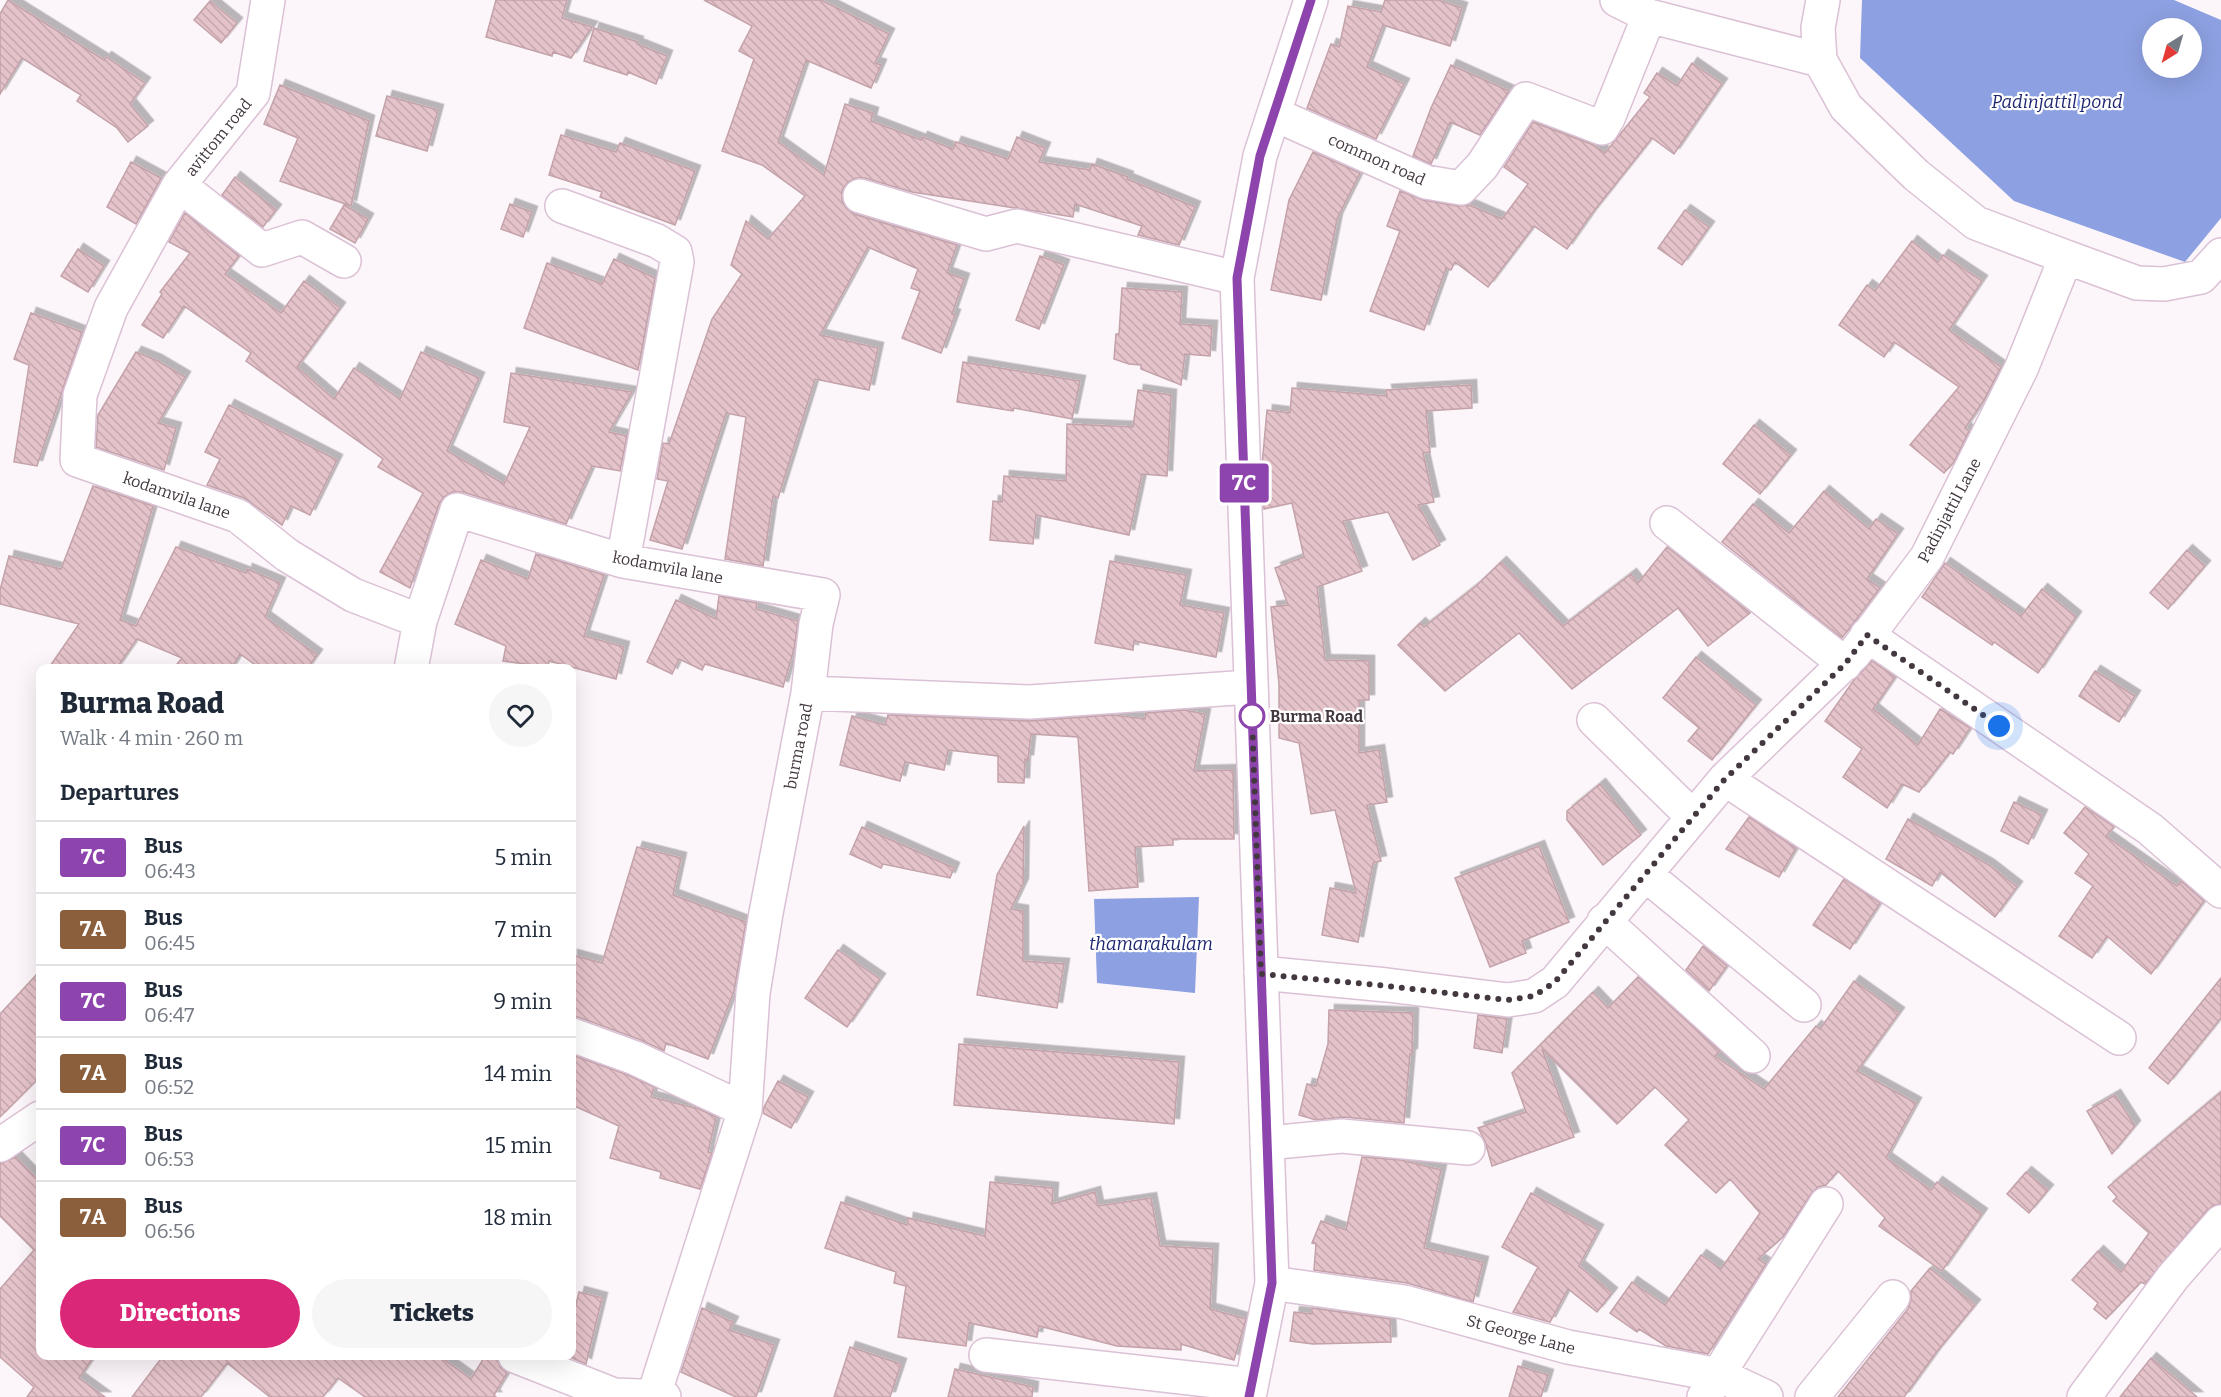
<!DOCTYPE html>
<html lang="en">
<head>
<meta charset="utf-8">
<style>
	:root { --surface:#fff; --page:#f6f6f7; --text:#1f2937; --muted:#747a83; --line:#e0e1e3; --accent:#db2777 }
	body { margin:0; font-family:Bitter,serif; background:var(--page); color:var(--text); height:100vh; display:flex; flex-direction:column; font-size:22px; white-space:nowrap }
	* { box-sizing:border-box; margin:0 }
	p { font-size:20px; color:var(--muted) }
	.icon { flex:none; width:33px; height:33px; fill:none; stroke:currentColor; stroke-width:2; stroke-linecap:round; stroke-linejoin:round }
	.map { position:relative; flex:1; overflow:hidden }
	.side { position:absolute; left:36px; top:664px; width:540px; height:696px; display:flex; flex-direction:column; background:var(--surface); border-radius:12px; box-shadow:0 6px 24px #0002 }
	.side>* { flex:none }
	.badge { padding:0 12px; border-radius:4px; font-size:21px; line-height:39px }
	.needle { width:39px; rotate:217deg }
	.controls { position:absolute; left:2142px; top:18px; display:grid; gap:12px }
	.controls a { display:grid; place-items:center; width:60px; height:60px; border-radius:50%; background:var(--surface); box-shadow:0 6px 24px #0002; font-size:30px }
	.you { position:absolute; width:30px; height:30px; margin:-15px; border:4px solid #fff; border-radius:50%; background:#1a73e8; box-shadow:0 0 0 9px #1a73e833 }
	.map>.badge { position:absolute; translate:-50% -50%; box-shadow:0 0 0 3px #fff }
	h2 { padding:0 24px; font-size:22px; line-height:54px }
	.round { display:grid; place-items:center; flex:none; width:63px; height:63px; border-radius:32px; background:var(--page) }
	.summary { display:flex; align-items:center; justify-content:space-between; height:102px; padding:0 24px }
	h1 { font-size:28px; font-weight:800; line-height:45px }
	.primary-button { display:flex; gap:12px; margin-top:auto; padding:12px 24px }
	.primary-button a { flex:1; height:69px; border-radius:36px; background:var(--accent); color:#fff; font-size:24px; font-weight:800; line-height:69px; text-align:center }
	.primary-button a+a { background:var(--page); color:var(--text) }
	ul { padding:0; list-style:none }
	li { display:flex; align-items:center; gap:18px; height:72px; padding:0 24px; border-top:2px solid var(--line) }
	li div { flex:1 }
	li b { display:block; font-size:22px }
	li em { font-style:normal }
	li .badge { min-width:66px; font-weight:700; text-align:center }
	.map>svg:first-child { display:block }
</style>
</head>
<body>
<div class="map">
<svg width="2221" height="1397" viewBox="0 0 2221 1397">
	<defs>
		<pattern id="building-back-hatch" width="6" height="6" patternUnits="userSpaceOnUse" patternTransform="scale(1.5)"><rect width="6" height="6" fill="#e5c3ca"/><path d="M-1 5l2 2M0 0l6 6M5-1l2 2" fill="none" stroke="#c6a8af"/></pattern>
		<filter id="shadow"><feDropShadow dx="5.5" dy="-5.5" stdDeviation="0" flood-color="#0004"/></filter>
	</defs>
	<rect width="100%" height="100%" fill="#fcf6fa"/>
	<path fill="#8da0e1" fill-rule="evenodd" d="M 1862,0 L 2174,0 L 2221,20 L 2221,218 L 2185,262 L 2014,201 L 1860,58 ZM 2152,28 L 2192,28 L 2192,68 L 2152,68 Z
		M 1199,897 L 1195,993 L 1097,983 L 1094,899 Z"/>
	<path fill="url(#building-back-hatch)" stroke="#c3a2a9" stroke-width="1.5" filter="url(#shadow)" d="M 8,0 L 104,60 L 106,57 L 145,83 L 130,104 L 148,126 L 128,142 L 117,128 L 77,101 L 81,95 L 22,58 L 0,94 L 0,14 Z
		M 496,0 L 567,0 L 562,18 L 592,27 L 571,58 L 553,52 L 552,56 L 486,37 Z
		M 704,0 L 821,0 L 889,34 L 875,63 L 881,65 L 871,88 L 806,60 L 778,142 L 824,175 L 845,104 L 873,113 L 871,121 L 921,140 L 922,137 L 953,149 L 956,142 L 1008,159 L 1017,137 L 1045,148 L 1039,162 L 1090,170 L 1092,164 L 1128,177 L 1127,179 L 1195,207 L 1179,245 L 1138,235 L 1142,226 L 1075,204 L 1073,217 L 912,192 L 865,178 L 856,178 L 848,182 L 842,190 L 842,200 L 846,208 L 854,214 L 957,245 L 947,273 L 964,279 L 952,314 L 955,315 L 941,353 L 902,338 L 920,291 L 911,288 L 918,269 L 868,247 L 820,335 L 878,348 L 869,390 L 815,379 L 778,498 L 773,496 L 763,566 L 725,559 L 746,417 L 726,413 L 682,549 L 650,540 L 668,481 L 657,479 L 663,443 L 669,444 L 712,319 L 742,274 L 731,265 L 746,221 L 768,239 L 805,196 L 762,165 L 722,151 L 754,59 L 739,51 L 752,26 Z
		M 1385,0 L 1438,0 L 1462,8 L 1450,46 L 1383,25 L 1367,67 L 1404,84 L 1376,139 L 1307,108 L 1331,44 L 1339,47 L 1348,6 L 1381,12 Z
		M 210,1 L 237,23 L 221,43 L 194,20 Z
		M 594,28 L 638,42 L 637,44 L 667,56 L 656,84 L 628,72 L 627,75 L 584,61 Z
		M 1692,63 L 1722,84 L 1674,154 L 1652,138 L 1590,216 L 1567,249 L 1534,226 L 1488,287 L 1455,262 L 1451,270 L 1446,268 L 1424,330 L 1370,311 L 1400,231 L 1387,226 L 1400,191 L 1423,200 L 1458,206 L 1469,205 L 1502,219 L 1528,184 L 1504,167 L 1533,122 L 1591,144 L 1605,153 L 1650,97 L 1644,93 L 1657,73 L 1677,86 Z
		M 1451,65 L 1509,91 L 1480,135 L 1450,122 L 1431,164 L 1413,156 L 1431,108 Z
		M 280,85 L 369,121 L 351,206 L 280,181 L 298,138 L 264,124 Z
		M 387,96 L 438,110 L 427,151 L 376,136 Z
		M 561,135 L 616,152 L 620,143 L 695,171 L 675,225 L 600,197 L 602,192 L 549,175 Z
		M 1313,152 L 1360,173 L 1337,219 L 1321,300 L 1271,290 L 1289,200 Z
		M 131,162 L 161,178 L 136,224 L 107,207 Z
		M 235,177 L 276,210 L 263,227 L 222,195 Z
		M 510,204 L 532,212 L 523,237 L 501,229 Z
		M 344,205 L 368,219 L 355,243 L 330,229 Z
		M 1685,210 L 1709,227 L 1682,265 L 1658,248 Z
		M 185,213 L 239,256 L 225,274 L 281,313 L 304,281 L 340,308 L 297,367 L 334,399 L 354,368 L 400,399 L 421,352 L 479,378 L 447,451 L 504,484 L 530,427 L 504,422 L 511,373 L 632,392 L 609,432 L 627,436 L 620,471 L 592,466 L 566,524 L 463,492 L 452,492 L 444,497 L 439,504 L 410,588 L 380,572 L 423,493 L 378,467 L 383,459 L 246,361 L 251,353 L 184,306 L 163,338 L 142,325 L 162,294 L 160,292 L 190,253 L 169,242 Z
		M 1912,241 L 1938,262 L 1943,255 L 1982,281 L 1949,330 L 2001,367 L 1984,400 L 1965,428 L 1969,431 L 1954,462 L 1944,473 L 1910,445 L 1959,387 L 1894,342 L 1884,357 L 1839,325 L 1867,285 L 1875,291 Z
		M 78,249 L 104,266 L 88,292 L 61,276 Z
		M 1040,256 L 1064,265 L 1039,329 L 1016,320 Z
		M 614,259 L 655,278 L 638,370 L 524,328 L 547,263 L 602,284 Z
		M 1122,288 L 1182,292 L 1180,324 L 1212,326 L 1210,356 L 1185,354 L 1181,385 L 1141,369 L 1141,365 L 1129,364 L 1114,359 L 1116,334 L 1119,334 Z
		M 31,313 L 82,332 L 37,466 L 14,462 L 29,365 L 14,359 Z
		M 136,352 L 156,360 L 185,377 L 158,423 L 176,428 L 164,470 L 96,447 L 98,415 Z
		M 963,362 L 1080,381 L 1072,419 L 1014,408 L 1013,411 L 957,402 Z
		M 1471,385 L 1472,408 L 1426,411 L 1430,452 L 1423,453 L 1434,502 L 1418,505 L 1440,545 L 1413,560 L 1388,512 L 1343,521 L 1362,571 L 1317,587 L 1325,660 L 1369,661 L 1369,700 L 1359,700 L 1359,753 L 1379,750 L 1387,802 L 1367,805 L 1381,861 L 1373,863 L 1358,942 L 1322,935 L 1330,888 L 1356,893 L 1335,810 L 1311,814 L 1299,743 L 1279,738 L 1279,684 L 1271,607 L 1288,605 L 1275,568 L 1304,557 L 1292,503 L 1264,509 L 1262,465 L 1267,410 L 1290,413 L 1292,388 L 1387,396 L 1386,390 Z
		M 1138,390 L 1171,395 L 1167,476 L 1142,474 L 1129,535 L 1036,515 L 1033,544 L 990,540 L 993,501 L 1002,502 L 1004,476 L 1066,481 L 1067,424 L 1133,427 Z
		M 229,405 L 337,460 L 310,515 L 291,506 L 282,525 L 244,498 L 207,485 L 220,459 L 205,452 Z
		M 1754,425 L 1791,455 L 1760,494 L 1723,464 Z
		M 93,486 L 153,506 L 120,620 L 136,626 L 176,547 L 246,573 L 247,569 L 280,583 L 265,617 L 317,655 L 307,669 L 261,669 L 240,654 L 231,669 L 173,669 L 182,658 L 137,639 L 116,669 L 48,669 L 79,624 L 0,604 L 0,590 L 9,556 L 61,569 Z
		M 1824,491 L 1869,529 L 1876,519 L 1898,534 L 1867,579 L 1880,588 L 1842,638 L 1722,542 L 1753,504 L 1789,533 Z
		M 1667,547 L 1750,613 L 1708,646 L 1678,608 L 1572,689 L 1519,633 L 1445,691 L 1398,645 L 1420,623 L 1424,627 L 1476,586 L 1501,562 L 1563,626 L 1631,574 L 1638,583 Z
		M 2187,550 L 2205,566 L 2168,609 L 2150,593 Z
		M 536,554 L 604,575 L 584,636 L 624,647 L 616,679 L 549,661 L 548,667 L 503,661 L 506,646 L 455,624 L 481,560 L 528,579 Z
		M 1110,561 L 1186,575 L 1180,605 L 1224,613 L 1216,657 L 1134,641 L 1133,650 L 1095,643 Z
		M 1945,563 L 2021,616 L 2042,589 L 2076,617 L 2038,673 L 1994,642 L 1992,645 L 1922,597 Z
		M 719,596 L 757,603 L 756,609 L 798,621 L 794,649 L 783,687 L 705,664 L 702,670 L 679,659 L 672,674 L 647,662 L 676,600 L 716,619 Z
		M 1696,657 L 1756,705 L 1712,760 L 1688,741 L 1699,728 L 1663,698 Z
		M 1872,661 L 1895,677 L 1873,709 L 1918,745 L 1940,709 L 1970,728 L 1953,754 L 1950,752 L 1919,792 L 1902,784 L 1887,808 L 1843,777 L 1862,749 L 1825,721 L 1854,680 Z
		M 2095,671 L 2135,696 L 2119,722 L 2079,696 Z
		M 1184,710 L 1205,714 L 1194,771 L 1233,770 L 1234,839 L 1173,839 L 1173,845 L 1135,847 L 1138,887 L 1089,891 L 1078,737 L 1031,734 L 1028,760 L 1025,759 L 1024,783 L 998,782 L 998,756 L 948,750 L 944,770 L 905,762 L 900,781 L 840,765 L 852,716 L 885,725 L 888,715 L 1029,721 L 1112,715 L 1145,719 L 1146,713 Z
		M 1600,784 L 1641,835 L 1603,865 L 1567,820 L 1567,811 Z
		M 2014,802 L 2042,815 L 2028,844 L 2001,831 Z
		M 2085,807 L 2114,827 L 2106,836 L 2177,886 L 2181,881 L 2204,901 L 2151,974 L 2107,936 L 2092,958 L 2059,936 L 2093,886 L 2075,873 L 2089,854 L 2064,833 Z
		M 1749,817 L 1796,848 L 1779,877 L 1726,849 Z
		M 1908,819 L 1989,865 L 2017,887 L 1995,917 L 1940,872 L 1932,886 L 1886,859 Z
		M 1024,826 L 1023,884 L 1011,909 L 1023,911 L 1023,961 L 1064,964 L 1057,1008 L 977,995 L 997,875 Z
		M 862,827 L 954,868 L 950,878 L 883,864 L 881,868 L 850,854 Z
		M 1539,846 L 1569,922 L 1522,941 L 1526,953 L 1490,967 L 1455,878 Z
		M 637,847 L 681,858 L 673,895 L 746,922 L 734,991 L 708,1059 L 666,1043 L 664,1051 L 641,1040 L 578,1017 L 572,1017 L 572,955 L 602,963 Z
		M 1844,879 L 1880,903 L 1850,949 L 1813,925 Z
		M 1703,946 L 1727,966 L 1709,991 L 1686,970 Z
		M 838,950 L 880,979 L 847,1027 L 805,998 Z
		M 40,971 L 40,1077 L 0,1117 L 0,1014 Z
		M 1638,977 L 1720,1051 L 1715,1056 L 1764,1089 L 1816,1026 L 1820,1029 L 1854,981 L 1899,1013 L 1857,1071 L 1916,1103 L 1886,1158 L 1931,1190 L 1937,1182 L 1982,1214 L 1942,1271 L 1879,1226 L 1885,1218 L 1838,1171 L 1826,1185 L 1818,1187 L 1811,1194 L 1783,1237 L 1758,1259 L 1766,1264 L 1708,1354 L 1666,1346 L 1639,1329 L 1637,1332 L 1610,1313 L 1632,1282 L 1665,1305 L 1701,1255 L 1721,1269 L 1760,1213 L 1730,1179 L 1716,1193 L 1665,1145 L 1689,1120 L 1655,1087 L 1617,1124 L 1542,1049 L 1574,1137 L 1492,1166 L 1485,1141 L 1478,1128 L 1526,1112 L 1512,1073 L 1593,992 L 1608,1008 Z
		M 2221,978 L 2221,1018 L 2168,1084 L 2149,1068 Z
		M 1329,1010 L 1413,1013 L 1412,1054 L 1410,1054 L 1404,1123 L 1344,1117 L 1316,1120 L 1299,1115 L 1307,1084 L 1316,1086 L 1328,1044 Z
		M 1478,1015 L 1507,1019 L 1502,1053 L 1474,1048 Z
		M 959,1044 L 1179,1062 L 1174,1124 L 954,1105 Z
		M 572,1055 L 628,1075 L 654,1087 L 651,1097 L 699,1109 L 716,1117 L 708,1152 L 712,1153 L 700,1189 L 660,1178 L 661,1172 L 610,1158 L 619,1126 L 572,1105 Z
		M 778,1081 L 808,1097 L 791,1128 L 763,1113 L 764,1107 Z
		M 2221,1092 L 2221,1204 L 2214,1205 L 2207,1210 L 2145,1284 L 2141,1282 L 2106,1319 L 2094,1309 L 2098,1303 L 2072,1280 L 2098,1251 L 2121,1272 L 2149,1233 L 2113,1201 L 2117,1197 L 2108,1187 Z
		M 2115,1095 L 2135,1126 L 2112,1154 L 2087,1111 Z
		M 16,1157 L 40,1182 L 40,1356 L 94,1356 L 79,1378 L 105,1397 L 27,1397 L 34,1387 L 0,1357 L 0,1289 L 34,1250 L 0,1216 L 0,1164 Z
		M 1362,1157 L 1401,1160 L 1441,1170 L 1424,1248 L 1483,1262 L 1473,1302 L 1407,1283 L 1314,1270 L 1316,1244 L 1312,1243 L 1321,1221 L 1346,1230 Z
		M 2026,1172 L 2048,1190 L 2029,1213 L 2007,1194 Z
		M 990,1182 L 1053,1188 L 1052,1204 L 1095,1192 L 1098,1206 L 1151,1198 L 1160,1246 L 1213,1249 L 1210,1309 L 1246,1319 L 1234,1360 L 1181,1344 L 1181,1350 L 1117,1346 L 1039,1326 L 1037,1337 L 969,1323 L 966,1346 L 898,1337 L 906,1286 L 894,1283 L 896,1272 L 825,1248 L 841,1202 L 907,1225 L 908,1218 L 985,1236 Z
		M 1531,1193 L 1598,1230 L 1579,1266 L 1612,1293 L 1597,1312 L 1568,1289 L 1550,1322 L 1513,1312 L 1538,1267 L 1502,1247 Z
		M 1930,1268 L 1975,1305 L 1935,1354 L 1904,1397 L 1838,1397 L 1908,1309 L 1911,1300 L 1911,1291 Z
		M 579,1292 L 602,1298 L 586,1364 L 572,1358 L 572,1321 Z
		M 702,1308 L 733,1322 L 729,1330 L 774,1345 L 756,1397 L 736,1397 L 681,1372 Z
		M 1312,1308 L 1390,1319 L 1391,1342 L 1313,1344 L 1290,1341 L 1294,1312 L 1312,1314 Z
		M 850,1347 L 901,1364 L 890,1397 L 834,1397 Z
		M 163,1356 L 439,1356 L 471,1379 L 485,1356 L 497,1356 L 500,1367 L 507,1373 L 494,1395 L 496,1397 L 365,1397 L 338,1378 L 323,1397 L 270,1397 L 227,1363 L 201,1397 L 132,1397 Z
		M 2151,1358 L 2197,1397 L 2120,1397 Z
		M 1518,1366 L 1548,1375 L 1541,1397 L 1509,1397 Z
		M 955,1369 L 1033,1387 L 1032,1397 L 948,1397 Z"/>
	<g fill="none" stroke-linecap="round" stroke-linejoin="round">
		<g stroke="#dbc1d5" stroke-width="36">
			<path id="minor" d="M 268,0 L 253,93 L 179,185 L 262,250 L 302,237 L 344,261
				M 1823,0 L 1818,28 L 1820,60 L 1846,107 L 1916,175 L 1976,223 L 2066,257
				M 1649,16 L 1820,60
				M 1274,114 L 1426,182 L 1461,188 L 1482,166 L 1526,99 L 1602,128 L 1608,118 L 1649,16 L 1617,0
				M 179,185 L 111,308 L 80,395 L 77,460 L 238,516 L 287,555 L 353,595 L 420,621 L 457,510 L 623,561 L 823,595 L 816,624 L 808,693
				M 860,196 L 986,234 L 1017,226 L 1237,278
				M 562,206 L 657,241 L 675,252 L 677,262 L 623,561
				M 1667,523 L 1845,664
				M 1867,635 L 2150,829 L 2221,891
				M 411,669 L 420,621
				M 1594,720 L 1693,817
				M 1725,779 L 2119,1038
				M 1645,874 L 1804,1005
				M 1604,921 L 1753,1056
				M 1261,973 L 1387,985 L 1508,1000 L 1534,996 L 1555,982 L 1725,779 L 1854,654 L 1927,557 L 2021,369 L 2066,257 L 2137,283 L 2164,284 L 2201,277 L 2221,255
				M 572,1035 L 635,1058 L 745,1110
				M 1267,1143 L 1342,1136 L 1468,1148
				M 0,1145 L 40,1118
				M 1272,1283 L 1404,1302 L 1568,1347 L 1719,1375 L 1766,1397
				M 986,1355 L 1251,1385
				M 515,1356 L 614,1395 L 664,1397
				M 654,1395 L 745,1110 L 753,993 L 766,913 L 808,693 L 1030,702 L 1250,687
				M 1704,1397 L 1826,1204
				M 1812,1397 L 1893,1297
				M 2084,1397 L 2173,1277 L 2221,1222"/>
		</g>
		<g stroke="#dbc1d5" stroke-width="36">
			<path id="major" d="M 1249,1397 L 1272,1283 L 1237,278 L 1260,156 L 1311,0"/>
		</g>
		<use href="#minor" stroke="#fff" stroke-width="33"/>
		<use href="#major" stroke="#fff" stroke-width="33"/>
	</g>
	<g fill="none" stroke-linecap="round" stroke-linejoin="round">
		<g stroke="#fff" stroke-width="14">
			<path id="line" d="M 1249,1397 L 1272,1283 L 1237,278 L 1260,156 L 1311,0"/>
		</g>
		<use href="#line" stroke="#8e44ad" stroke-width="9"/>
		<path stroke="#433840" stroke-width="6" stroke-dasharray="0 10.8" d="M 1252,716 L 1261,974 L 1387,986 L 1508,1000 L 1534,996 L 1555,982 L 1725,779 L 1845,664 L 1867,635 L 1999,726"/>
	</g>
	<circle fill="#fff" stroke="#8e44ad" stroke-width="3" cx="1252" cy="716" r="12"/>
	<g text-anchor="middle" stroke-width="4.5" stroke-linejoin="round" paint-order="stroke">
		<g font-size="16" fill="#433840" stroke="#fff">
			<text transform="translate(218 137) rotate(-51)" y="6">avittom road</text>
			<text transform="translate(1377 159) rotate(24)" y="6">common road</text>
			<text transform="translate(177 495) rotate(19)" y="6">kodamvila lane</text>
			<text transform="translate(1949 510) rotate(-62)" y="6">Padinjattil Lane</text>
			<text transform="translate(668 567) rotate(11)" y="6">kodamvila lane</text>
			<text transform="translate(798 746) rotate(-79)" y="6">burma road</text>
			<text transform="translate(1521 1334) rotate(15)" y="6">St George Lane</text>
		</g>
		<g font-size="16" font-weight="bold" fill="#433840" stroke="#fff" text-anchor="start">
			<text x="1270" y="722">Burma Road</text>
		</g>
		<g font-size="18" font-style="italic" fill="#1d2771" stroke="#fff">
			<text x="2057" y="108">Padinjattil pond</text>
			<text x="1151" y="950">thamarakulam</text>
		</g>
	</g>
</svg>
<div class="controls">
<a><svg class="needle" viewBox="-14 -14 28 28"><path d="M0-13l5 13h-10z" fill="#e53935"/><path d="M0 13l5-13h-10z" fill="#747a83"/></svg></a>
</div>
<div class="you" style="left:1999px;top:726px"></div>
<b class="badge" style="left:1244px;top:483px;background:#8e44ad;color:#fff">7C</b>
<section class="side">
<div class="summary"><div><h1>Burma Road</h1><p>Walk · 4 min · 260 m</p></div><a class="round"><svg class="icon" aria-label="heart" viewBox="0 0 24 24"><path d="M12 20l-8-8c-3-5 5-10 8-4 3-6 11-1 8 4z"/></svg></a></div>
<h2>Departures</h2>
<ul>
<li><span class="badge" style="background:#8e44ad;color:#fff">7C</span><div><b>Bus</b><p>06:43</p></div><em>5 min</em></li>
<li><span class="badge" style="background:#8b5e3c;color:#fff">7A</span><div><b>Bus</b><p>06:45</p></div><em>7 min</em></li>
<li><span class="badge" style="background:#8e44ad;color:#fff">7C</span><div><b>Bus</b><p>06:47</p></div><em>9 min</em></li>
<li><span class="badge" style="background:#8b5e3c;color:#fff">7A</span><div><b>Bus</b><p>06:52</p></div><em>14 min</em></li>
<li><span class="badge" style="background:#8e44ad;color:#fff">7C</span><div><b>Bus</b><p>06:53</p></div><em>15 min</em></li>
<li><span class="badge" style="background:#8b5e3c;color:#fff">7A</span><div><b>Bus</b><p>06:56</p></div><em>18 min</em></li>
</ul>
<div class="primary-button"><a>Directions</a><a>Tickets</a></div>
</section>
</div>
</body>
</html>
